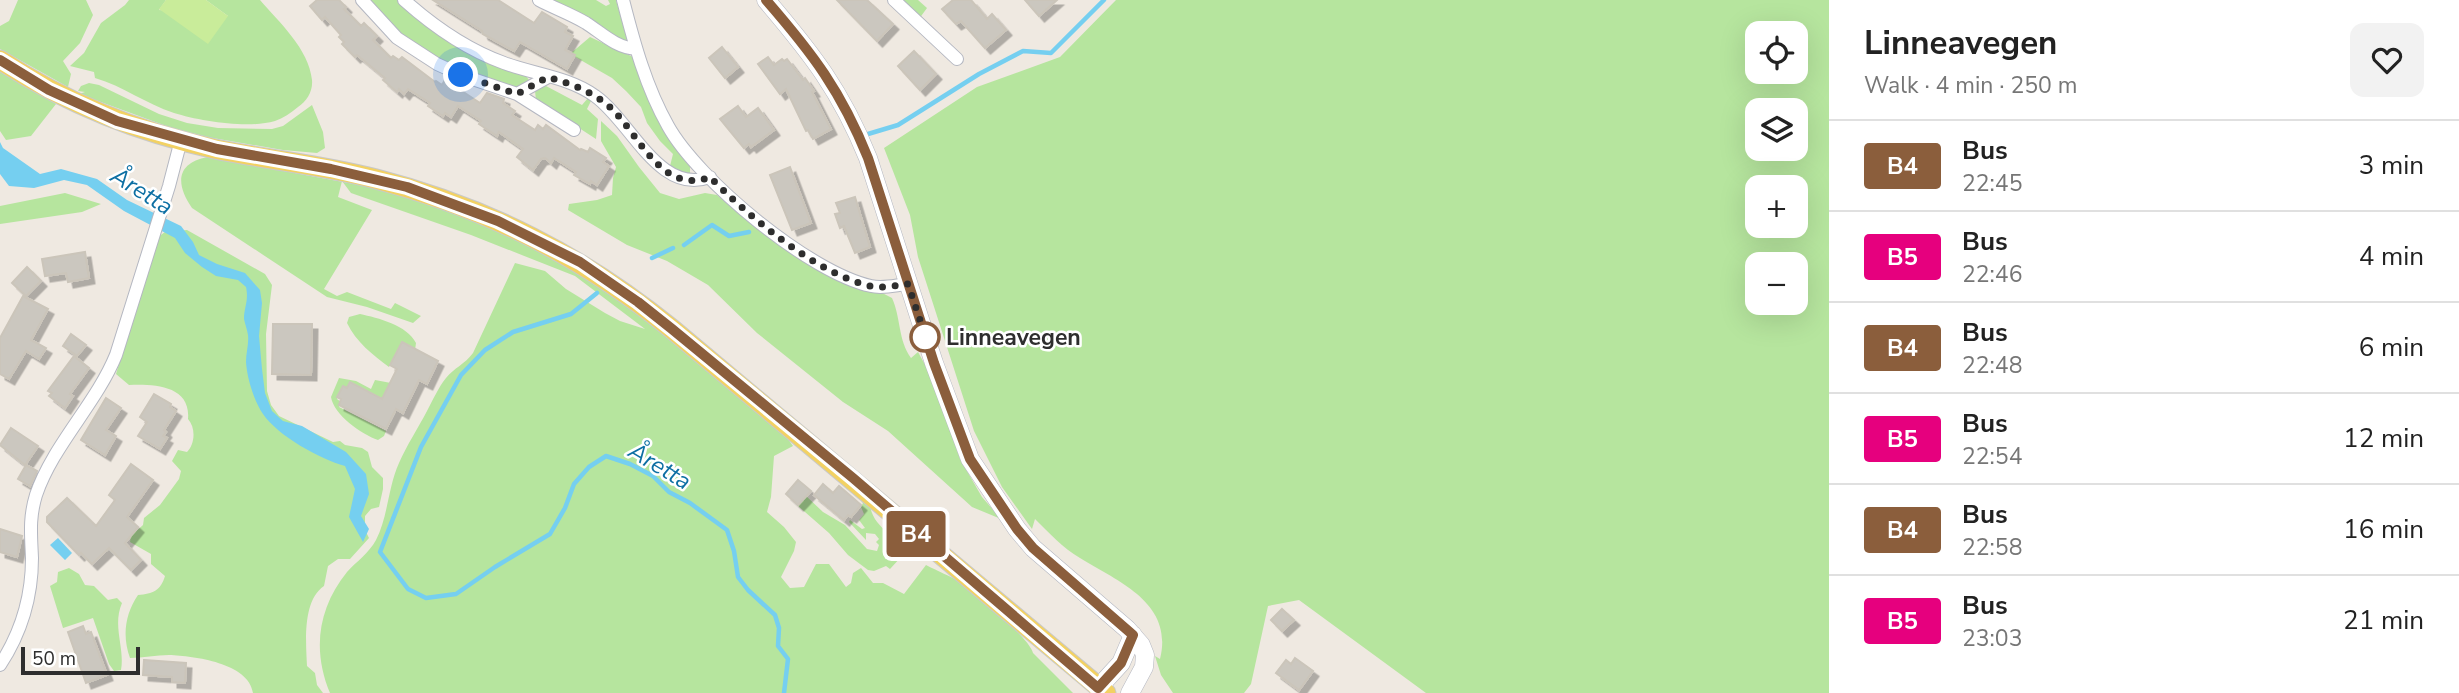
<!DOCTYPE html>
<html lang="en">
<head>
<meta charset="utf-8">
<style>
	:root { --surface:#fff; --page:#f2f2f2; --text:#222; --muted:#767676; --line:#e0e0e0 }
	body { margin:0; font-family:"Nunito Sans",sans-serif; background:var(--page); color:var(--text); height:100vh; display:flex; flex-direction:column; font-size:26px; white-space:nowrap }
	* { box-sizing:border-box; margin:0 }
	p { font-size:23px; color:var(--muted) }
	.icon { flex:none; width:38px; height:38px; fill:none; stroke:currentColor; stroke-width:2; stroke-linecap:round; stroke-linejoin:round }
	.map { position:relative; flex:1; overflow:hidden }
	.side { display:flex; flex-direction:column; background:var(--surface); width:630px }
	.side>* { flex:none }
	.badge { padding:0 14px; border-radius:5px; font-size:24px; line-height:46px }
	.buttons { position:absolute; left:1745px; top:21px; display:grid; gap:14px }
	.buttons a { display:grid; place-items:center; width:63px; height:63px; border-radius:14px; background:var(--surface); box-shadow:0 7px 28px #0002; font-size:35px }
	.scale { position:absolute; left:21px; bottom:18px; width:119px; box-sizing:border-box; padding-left:7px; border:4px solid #2e2e2e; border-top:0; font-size:19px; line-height:24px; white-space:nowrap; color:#2e2e2e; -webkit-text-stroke:5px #fff; paint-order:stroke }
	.you { position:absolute; width:35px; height:35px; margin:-18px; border:5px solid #fff; border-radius:50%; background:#1a73e8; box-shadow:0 0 0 10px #1a73e833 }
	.map>.badge { position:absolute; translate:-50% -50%; box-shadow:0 0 0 4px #fff }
	.round { display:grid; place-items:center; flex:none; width:74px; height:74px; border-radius:14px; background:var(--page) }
	.head { display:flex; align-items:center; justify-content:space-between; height:119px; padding:0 35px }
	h1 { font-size:33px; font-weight:700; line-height:52px }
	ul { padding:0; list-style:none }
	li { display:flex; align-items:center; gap:21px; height:91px; padding:0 35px; border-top:2px solid var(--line) }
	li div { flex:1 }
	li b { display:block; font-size:26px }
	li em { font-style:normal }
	li .badge { min-width:77px; font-weight:700; text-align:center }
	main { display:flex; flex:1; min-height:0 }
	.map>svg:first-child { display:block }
</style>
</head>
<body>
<main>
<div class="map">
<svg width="1829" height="693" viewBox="0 0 1829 693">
	<defs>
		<filter id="shadow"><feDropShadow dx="5.5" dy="5.5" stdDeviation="0" flood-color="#0004"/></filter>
	</defs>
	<rect width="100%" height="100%" fill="#efe9e1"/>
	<path fill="#b6e59e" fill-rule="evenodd" d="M 18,0 L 86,0 L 93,15 L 80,43 L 63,61 L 71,74 L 68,87 L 0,49 L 0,26 L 9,21 Z
		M 129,0 L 166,0 L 159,10 L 228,16 L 206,0 L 260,0 C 279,22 309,49 312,80 C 313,91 307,101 298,107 C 291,113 283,118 275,121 C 248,129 200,121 174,113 C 146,104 123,86 95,78 L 94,72 L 70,66 L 84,53 L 101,23 L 125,5 Z
		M 368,0 L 399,0 L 526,76 L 529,80 L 527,85 L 515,89 L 434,58 L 398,34 Z
		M 551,0 L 596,0 L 606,6 L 610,4 L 608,0 L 616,0 L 628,43 Z
		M 901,0 L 918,0 L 927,8 L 919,19 Z
		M 1116,0 L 1829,0 L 1829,693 L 1426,693 L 1299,600 L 1268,606 L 1251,684 L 1244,693 L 1173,693 L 1161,675 L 1155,656 L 1160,659 C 1174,603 1119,582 1080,558 C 1063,548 1049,533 1035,519 L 1032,529 L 1002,487 L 974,431 L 918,257 L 910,215 L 884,148 L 977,87 L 1060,57 ZM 1757,33 L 1796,33 L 1796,72 L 1757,72 ZM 1796,110 L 1796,149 L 1757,149 L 1757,110 ZM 1757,187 L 1796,187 L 1796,226 L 1757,226 ZM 1757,264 L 1796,264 L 1796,303 L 1757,303 Z
		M 590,37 L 633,57 L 642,84 L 690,165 L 690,173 L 682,174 L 670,166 L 673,154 L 660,141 L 647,123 L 641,107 L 626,91 L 612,78 L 570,54 Z
		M 0,70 L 56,104 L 31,136 L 6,140 L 0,131 Z
		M 89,83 L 99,85 L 159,114 L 187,123 L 218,128 L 272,129 L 283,126 L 312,105 L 323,132 L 325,148 L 317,153 L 283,150 L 207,137 L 169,127 L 79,94 L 85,92 L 78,91 L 81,86 Z
		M 546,86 L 582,105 L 588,98 L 591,101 L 587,109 L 598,119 L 596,139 L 536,100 L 535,91 Z
		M 601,121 L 617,136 L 639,167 L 660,193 L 679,199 L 705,193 L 717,195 L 759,230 L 892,298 C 901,318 898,340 911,358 L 918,352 L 934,381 L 960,459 L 982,497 L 1001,519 L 972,507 L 888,431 L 843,402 L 757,333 L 708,285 L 667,261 L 627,245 L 568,210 L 569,204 L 597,200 L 612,195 L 613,178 L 616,167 L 601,141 Z
		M 208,157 L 392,191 L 498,229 L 597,283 L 648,321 L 788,439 L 793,446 L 774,456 L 771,497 L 767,512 L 784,527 L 796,542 L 794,551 L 781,577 L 790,588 L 804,587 L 816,564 L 829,564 L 846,587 L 851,583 L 853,573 L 861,568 L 873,583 L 883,583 L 904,594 L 926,565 C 937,571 951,576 961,583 C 976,595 1029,637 1033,653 L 1073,693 L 330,693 C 312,650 318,608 347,572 C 356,562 369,553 376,540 C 388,517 388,487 399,463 C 407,445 418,428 427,411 C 433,400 438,388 446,378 C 454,368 465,364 473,353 L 515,263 L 545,271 L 566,289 L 605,313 L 620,321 L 645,329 L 575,276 L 471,235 L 351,193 L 342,181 L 338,197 L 372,210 L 324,289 L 337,296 L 347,292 L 391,309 L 395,303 L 421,316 L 413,323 L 367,307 L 327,297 L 192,208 C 176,185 175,163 208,157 Z
		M 65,193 L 101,204 L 82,212 L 0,224 L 0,206 Z
		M 187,230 L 265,274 L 272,285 L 266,334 L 267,391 L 271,405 L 279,416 L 333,442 L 340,441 L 345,445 L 362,448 L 368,452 L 372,467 L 383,478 L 383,489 L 379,507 L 371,509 L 365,516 L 365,530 L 369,538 L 350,559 L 338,559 L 328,566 L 324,586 C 302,601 306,643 307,666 L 315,673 L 317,685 L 323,693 L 253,693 C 249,663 194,656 169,655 C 156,655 143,658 130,658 C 122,636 125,614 138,595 C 153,594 161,590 165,576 L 151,564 L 151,554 L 130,542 L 131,536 L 143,525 L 144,518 L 160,505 L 179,479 L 181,471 L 172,461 L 178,450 L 187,452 C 195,444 196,428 188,419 C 191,385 153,384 129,385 L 116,374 L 158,237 L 165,232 Z
		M 360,314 C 378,318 407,325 416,343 L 415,350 L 401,344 L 389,367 C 373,355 356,342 347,323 L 349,317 Z
		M 339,378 L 356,381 L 371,389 L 375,380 L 391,383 L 382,400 L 343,388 L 337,399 L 341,402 L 339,407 L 386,431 L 384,436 L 378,440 C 361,434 334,415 331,397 Z
		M 856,493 L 870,505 C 873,530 900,534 902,556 L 890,569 L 886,566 L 874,571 L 868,570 L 848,555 L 829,533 L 797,505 L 805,495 L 823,512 L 845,525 L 867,549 L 877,551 L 879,545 L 876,542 L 879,539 L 875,534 L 866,533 L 866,540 L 849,522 L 850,520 L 862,529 L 865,528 L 859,520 L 864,514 L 861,507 L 863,503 Z
		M 69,568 L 79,574 L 85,585 L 94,586 L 108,600 L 117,598 L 122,603 C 112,626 125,648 121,670 L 114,671 L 109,664 L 93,618 L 63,628 L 50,586 L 57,582 L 58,572 Z"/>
	<path fill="#c9ec9a" d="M 166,0 L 206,0 L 228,16 L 208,44 L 159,9 Z"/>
	<path fill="#75cff0" d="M 0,142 L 3,148 L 40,174 L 61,169 L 97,179 L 127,200 L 181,226 L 193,242 L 199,255 L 217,264 L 245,273 L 260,290 L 262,303 L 259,336 L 262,369 L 265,393 L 272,411 L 283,421 L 302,426 L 346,452 L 366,474 L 369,494 L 361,516 L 369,529 L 363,542 L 349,517 L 355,489 L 345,466 C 320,459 278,436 263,414 C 254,401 247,378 246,362 C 246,353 249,344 248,335 C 247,329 245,324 244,319 C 244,307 249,301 246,287 L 238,280 L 216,276 L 202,267 L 185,253 L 175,238 L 124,211 L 87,185 L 64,180 L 34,188 L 9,186 L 0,174 Z
		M 58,538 L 72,553 L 65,560 L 50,545 Z"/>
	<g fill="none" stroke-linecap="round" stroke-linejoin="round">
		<path stroke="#75cff0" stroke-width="4.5" d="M 868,134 L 898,125 L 979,74 L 1023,51 L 1051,53 L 1104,0
			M 684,245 L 712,225 L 729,236 L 749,232
			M 652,258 L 673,248
			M 597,293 L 571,314 L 513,332 L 485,350 L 461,375 L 421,447 L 380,552 L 408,589 L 426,598 L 456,594 L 495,567 L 550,534 L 565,508 L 574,484 L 589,467 L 606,456 L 630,464 L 653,476 L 669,492 L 690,503 L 727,530 L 734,551 L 738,577 L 748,590 L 775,615 L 779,628 L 778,646 L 788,659 L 784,693"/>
	</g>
	<path fill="#cbc7bf" stroke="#cbc5ba" stroke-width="2" filter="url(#shadow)" d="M 317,0 L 339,0 L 346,7 L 344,9 L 361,26 L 364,23 L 377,36 L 373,40 L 391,58 L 393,56 L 399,60 L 402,57 L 435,82 L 436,81 L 442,85 L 445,80 L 480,103 L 487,93 L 504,99 L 503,103 L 515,111 L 512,115 L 535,130 L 538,125 L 543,129 L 546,125 L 580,150 L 581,149 L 588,152 L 590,148 L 606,158 L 603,162 L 609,166 L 597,185 L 591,181 L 590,184 L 574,175 L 576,172 L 554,158 L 551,163 L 545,158 L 541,159 L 533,170 L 517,157 L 523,149 L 499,132 L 497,136 L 479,124 L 481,121 L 458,106 L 451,117 L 445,113 L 443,116 L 428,106 L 430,103 L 408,89 L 404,94 L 399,89 L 397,92 L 383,80 L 385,78 L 357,55 L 355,57 L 342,44 L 344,42 L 339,37 L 341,35 L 325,17 L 322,20 L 310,6 Z
		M 433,0 L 498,0 L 534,23 L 542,12 L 567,27 L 565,32 L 573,36 L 565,50 L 575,55 L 567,69 L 520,42 L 514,51 L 483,34 L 482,31 Z
		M 837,0 L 867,0 L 893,24 L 877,41 Z
		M 953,0 L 971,0 L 987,19 L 992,14 L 1006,30 L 985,48 L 961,21 L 956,24 L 942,9 Z
		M 1025,0 L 1057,0 L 1039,16 Z
		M 722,47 L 738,67 L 725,78 L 709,58 Z
		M 914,51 L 936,74 L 920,90 L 898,66 Z
		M 768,57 L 774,65 L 782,59 L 784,61 L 787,59 L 803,80 L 805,78 L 814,91 L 812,92 L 831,129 L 813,139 L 808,130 L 806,131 L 786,89 L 780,94 L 758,64 Z
		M 738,106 L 746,117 L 758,108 L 774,130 L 751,147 L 749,144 L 744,148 L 720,119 Z
		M 790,167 L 811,223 L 792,230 L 770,175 Z
		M 855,197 L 870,247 L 855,253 L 844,226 L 840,228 L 835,214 L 840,213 L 836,203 Z
		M 85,252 L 89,278 L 68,282 L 66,273 L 45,276 L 42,259 Z
		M 27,267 L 41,281 L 26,296 L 12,283 Z
		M 23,296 L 48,309 L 31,340 L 46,348 L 39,359 L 26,351 L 9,379 L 0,374 L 0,338 Z
		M 273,324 L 312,324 L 311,375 L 272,374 Z
		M 71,334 L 86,345 L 77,356 L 63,346 Z
		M 402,342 L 438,361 L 427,384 L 419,380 L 403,413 L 396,409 L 386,429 L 339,405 L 341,399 L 337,397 L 343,386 L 347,388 L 350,382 L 382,399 L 397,369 L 390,365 Z
		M 74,356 L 89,368 L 70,394 L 73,396 L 65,408 L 49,396 L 52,393 L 48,391 Z
		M 154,394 L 171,404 L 170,407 L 176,411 L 164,430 L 166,432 L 163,436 L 167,438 L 160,449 L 138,436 L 147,422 L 140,417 Z
		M 106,398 L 121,408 L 106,430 L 116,436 L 105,455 L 81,440 Z
		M 11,428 L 38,446 L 25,465 L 0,445 Z
		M 131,464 L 153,480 L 127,517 L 138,527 L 125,543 L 141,560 L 131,570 L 109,548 L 92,564 L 81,553 L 79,555 L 47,522 L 47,517 L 67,498 L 96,526 L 115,500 L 109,495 Z
		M 26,465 L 37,471 L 30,486 L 18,479 Z
		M 798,480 L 811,491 L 798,505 L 786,494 Z
		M 823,484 L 833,493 L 839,486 L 861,505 L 851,517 L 848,515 L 844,520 L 814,495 Z
		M 0,529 L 22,536 L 17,557 L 0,552 Z
		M 1282,609 L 1294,620 L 1282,631 L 1271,620 Z
		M 83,626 L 86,634 L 91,632 L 107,675 L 86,683 L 68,632 Z
		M 1295,658 L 1313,671 L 1299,690 L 1276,673 L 1286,660 L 1291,664 Z
		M 144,660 L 186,663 L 185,683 L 172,682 L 172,677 L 143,675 Z"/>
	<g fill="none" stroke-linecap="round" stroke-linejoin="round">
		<g stroke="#b4b7c1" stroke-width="14">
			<path id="street" d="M 362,0 L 397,38 L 437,64 L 461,75 L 517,94 L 574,130
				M 404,0 C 432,25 468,50 504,63 C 533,74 569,77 595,96 C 631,121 659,196 710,177
				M 539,0 C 554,8 571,14 586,23 C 603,34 615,47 636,49
				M 623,0 C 634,43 646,87 668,126 C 698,180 810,273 871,286 C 883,289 896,285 908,284
				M 894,0 L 957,59
				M 517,94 L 548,77
				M 0,665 C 21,633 32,597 32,558 C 31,534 29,518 36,495 C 53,445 96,404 116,355 L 169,186 L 181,140"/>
		</g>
		<g stroke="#b4b7c1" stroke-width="19">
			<path id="secondary" d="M 766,0 C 812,54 841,91 868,158 L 934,363 L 970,459 L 1017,529 L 1033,548 L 1127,629 L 1141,645 L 1145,655 L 1144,667 L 1130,693
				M 1098,688 L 1121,663 L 1133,635"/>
		</g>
		<g stroke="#c9c9c9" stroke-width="21">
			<path id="primary" d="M 0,60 C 66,103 138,132 215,149 C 268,160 323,165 376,179 C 488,208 582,256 672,329 L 1106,693"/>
		</g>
		<use href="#street" stroke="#fff" stroke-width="12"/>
		<use href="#secondary" stroke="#fff" stroke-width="18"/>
		<use href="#primary" stroke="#f2d163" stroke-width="19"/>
	</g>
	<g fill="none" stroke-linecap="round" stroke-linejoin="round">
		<g stroke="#fff" stroke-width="16">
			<path id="line" d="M 0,60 L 49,90 L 117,121 L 217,149 L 331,169 L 407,187 L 498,221 L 580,262 L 638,302 L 672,329 L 853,478 L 1098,688 L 1121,663 L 1133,635 L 1033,548 L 1017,529 L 970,459 L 934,363 L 868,158 C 841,91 813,54 766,0"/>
		</g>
		<use href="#line" stroke="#8b5e3c" stroke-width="10"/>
		<path stroke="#2e2e2e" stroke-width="7" stroke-dasharray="0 12.6" d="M 461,75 L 517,94 L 548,77 C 571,84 592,91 611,108 C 639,134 662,196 710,177 C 748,216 817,274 870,286 C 883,289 896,285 908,284 L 928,344 L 925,337"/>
	</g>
	<circle fill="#fff" stroke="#8b5e3c" stroke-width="3.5" cx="925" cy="337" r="14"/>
	<g text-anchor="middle" stroke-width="5" stroke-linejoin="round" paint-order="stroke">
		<g font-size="23" font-weight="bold" fill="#2e2e2e" stroke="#fff" text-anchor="start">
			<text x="946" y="345">Linneavegen</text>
		</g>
		<g font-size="24" font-style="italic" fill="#0d6fa3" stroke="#fff">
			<text transform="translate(142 191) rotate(32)" y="8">Åretta</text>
			<text transform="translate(660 466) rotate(31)" y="8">Åretta</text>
		</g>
	</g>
</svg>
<div class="buttons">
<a><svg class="icon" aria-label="locate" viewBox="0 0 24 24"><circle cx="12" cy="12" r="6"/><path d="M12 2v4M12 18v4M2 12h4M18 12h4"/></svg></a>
<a><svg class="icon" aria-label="layers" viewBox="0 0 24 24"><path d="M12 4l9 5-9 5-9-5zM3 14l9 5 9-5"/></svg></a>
<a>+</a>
<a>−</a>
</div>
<div class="scale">50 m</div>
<div class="you" style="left:461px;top:75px"></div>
<b class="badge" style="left:916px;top:534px;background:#8b5e3c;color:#fff">B4</b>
</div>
<section class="side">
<div class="head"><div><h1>Linneavegen</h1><p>Walk · 4 min · 250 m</p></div><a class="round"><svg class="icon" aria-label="heart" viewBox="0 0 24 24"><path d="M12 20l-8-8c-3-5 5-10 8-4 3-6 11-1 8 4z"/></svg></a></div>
<ul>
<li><span class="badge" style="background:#8b5e3c;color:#fff">B4</span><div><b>Bus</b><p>22:45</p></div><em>3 min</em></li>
<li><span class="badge" style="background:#e6007e;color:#fff">B5</span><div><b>Bus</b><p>22:46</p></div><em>4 min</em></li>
<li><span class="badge" style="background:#8b5e3c;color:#fff">B4</span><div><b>Bus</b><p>22:48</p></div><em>6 min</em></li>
<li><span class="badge" style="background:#e6007e;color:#fff">B5</span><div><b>Bus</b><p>22:54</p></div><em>12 min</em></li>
<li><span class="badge" style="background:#8b5e3c;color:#fff">B4</span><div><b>Bus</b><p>22:58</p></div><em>16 min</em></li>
<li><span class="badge" style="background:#e6007e;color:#fff">B5</span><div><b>Bus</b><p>23:03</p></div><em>21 min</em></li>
</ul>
</section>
</main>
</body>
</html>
